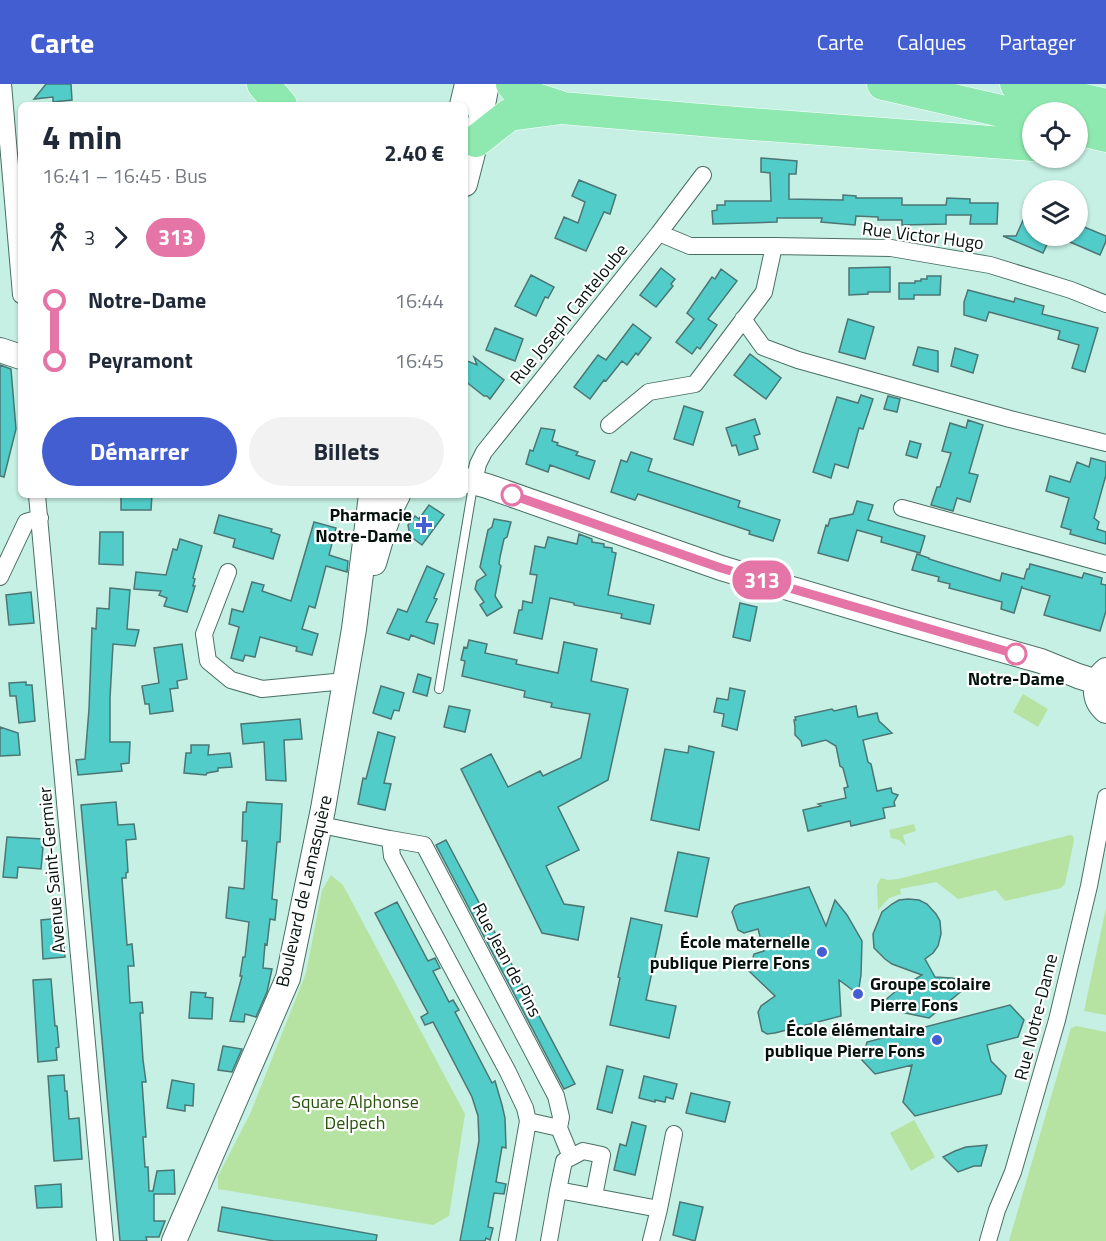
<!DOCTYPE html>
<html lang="fr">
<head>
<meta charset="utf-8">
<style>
	:root { --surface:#fff; --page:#f2f2f3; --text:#1f2937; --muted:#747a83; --accent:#435ed1 }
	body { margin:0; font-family:"Titillium Web",sans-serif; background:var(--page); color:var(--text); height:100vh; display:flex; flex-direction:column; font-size:22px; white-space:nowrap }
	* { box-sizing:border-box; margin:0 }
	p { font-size:20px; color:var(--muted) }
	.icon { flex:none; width:33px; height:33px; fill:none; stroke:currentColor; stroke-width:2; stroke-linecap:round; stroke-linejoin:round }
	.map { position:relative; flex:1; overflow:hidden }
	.details { position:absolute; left:18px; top:18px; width:450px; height:396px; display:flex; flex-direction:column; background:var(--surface); border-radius:9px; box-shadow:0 2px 4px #0004 }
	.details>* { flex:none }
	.badge { padding:0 12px; border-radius:20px; font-size:21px; line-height:39px }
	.fabs { position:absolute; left:1022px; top:18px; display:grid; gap:12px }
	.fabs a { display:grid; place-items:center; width:66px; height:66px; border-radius:50%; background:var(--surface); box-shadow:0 2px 4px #0004; font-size:30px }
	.map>.badge { position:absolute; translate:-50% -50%; box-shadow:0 0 0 3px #fff }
	.legs { display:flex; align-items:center; gap:9px; height:66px; padding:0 24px; font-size:20px }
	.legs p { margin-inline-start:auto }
	.summary { display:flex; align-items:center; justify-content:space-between; height:102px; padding:0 24px }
	h1 { font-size:33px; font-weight:700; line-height:45px }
	.cta { display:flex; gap:12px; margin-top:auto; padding:12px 24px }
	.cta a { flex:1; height:69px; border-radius:36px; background:var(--accent); color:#fff; font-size:24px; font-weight:700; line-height:69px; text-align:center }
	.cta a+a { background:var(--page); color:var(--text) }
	ul { padding:0 24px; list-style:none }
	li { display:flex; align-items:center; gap:21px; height:60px; font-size:22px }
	li i { display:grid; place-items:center; width:9px; height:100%; margin:0 8px; background:currentColor }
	li i::after { content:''; width:15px; height:15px; margin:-8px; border:4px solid; border-radius:50%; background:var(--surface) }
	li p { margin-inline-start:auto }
	li:first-child i { background:linear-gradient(#0000 50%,currentColor 0) }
	li:last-child i { background:linear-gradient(currentColor 50%,#0000 0) }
	header { display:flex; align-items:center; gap:36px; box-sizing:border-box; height:84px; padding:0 30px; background:var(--accent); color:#fff }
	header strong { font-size:28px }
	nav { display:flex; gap:33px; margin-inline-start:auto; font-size:21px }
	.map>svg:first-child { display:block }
</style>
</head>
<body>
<header>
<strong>Carte</strong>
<nav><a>Carte</a><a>Calques</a><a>Partager</a></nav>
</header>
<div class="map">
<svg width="1106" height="1157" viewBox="0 0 1106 1157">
	<rect width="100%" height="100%" fill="#c5f0e3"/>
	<path fill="#b6e3a1" d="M 1023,610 L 1048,625 L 1038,643 L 1013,628 Z
		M 914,740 L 916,747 L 903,751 L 906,762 L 899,756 L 891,754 L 889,746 Z
		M 1070,751 L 1073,752 L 1074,756 L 1065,800 L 1061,804 L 1005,817 L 996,806 L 958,815 L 936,798 L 900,805 L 901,810 L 889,814 L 878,826 L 877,801 L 881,794 L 888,796 L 898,795 Z
		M 331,791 L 343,801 L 465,1030 L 449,1132 L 433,1141 L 218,1105 L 218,1092 L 250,1030 L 306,889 L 322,806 Z
		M 1106,824 L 1106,931 L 1084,927 Z
		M 1076,942 L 1106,948 L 1106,1157 L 1009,1157 L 1071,944 Z
		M 914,1036 L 935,1073 L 911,1087 L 890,1049 Z"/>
	<path fill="#52ccc9" stroke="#4b7674" stroke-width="1.5" d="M 46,0 L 71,0 L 72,16 L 53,18 L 53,13 L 34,15 Z
		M 761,74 L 797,77 L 796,90 L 789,90 L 789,115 L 843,116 L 843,111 L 856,112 L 856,114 L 902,114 L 902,121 L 946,121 L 947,114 L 970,115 L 970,119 L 998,119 L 997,140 L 970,140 L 971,131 L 946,131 L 946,140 L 902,141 L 902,136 L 878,136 L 878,133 L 856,132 L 855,141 L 821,138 L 822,134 L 777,134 L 777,138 L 713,140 L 712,127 L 717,126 L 717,121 L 725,121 L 725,117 L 771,117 L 770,89 L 761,88 Z
		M 579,96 L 616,111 L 610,130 L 604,128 L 586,167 L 555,154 L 564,133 L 578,139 L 585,118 L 572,112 Z
		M 1032,116 L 1032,152 L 1051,152 L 1043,169 L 1003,152 L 1016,152 Z
		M 1077,140 L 1106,152 L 1106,157 L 1100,171 L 1056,152 L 1077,152 Z
		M 890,183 L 890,208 L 868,208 L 868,210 L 849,211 L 849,184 Z
		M 661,184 L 675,195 L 671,200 L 673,202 L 656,223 L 640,211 Z
		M 721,185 L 737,197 L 708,235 L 717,241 L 700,265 L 697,263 L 692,270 L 676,258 L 694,235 L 687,229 L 712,193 L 715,195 Z
		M 531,191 L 554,203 L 548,214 L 545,213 L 536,232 L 515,222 Z
		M 927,192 L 941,192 L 940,211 L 914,211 L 914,215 L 899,215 L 899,199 L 915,199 L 915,197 L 921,197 L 921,195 L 927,195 Z
		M 968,206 L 1014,218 L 1015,214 L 1044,222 L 1042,230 L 1098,244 L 1085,288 L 1072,284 L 1079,261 L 1058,255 L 1060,247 L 989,228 L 986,237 L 964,231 L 964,218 Z
		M 848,235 L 874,243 L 865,275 L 839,268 Z
		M 633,240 L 651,254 L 638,271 L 636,269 L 627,281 L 622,277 L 606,297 L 604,296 L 590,315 L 574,303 L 598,271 L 606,276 Z
		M 495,244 L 523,255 L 515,277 L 486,266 Z
		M 918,263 L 938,267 L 938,288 L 913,281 Z
		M 955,264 L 978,271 L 973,289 L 951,282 Z
		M 750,270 L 781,294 L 766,315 L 734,291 Z
		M 474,273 L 504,296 L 490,315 L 487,312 L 484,312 L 465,297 L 465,276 L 477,281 Z
		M 0,281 L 11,285 L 16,345 L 4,393 L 0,392 Z
		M 861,311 L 873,315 L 863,345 L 859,344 L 848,384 L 835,380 L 831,394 L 813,388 L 837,313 L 858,319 Z
		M 888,312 L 900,315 L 897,328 L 884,325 Z
		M 684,322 L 703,328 L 693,361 L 674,355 Z
		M 755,335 L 760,350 L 754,352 L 758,365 L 739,371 L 736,361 L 732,362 L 726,344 Z
		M 968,336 L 983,341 L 969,389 L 978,391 L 970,418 L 957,414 L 953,427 L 931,421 L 937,403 L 940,403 L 951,369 L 942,367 L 950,339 L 966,344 Z
		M 541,344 L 555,346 L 552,357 L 558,359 L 557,361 L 578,368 L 576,371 L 595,377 L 589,395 L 550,381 L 548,388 L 526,380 L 530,366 L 533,367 Z
		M 910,357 L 921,360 L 917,374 L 906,371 Z
		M 631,368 L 652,375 L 648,387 L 740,417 L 738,423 L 780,436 L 773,457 L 749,450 L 750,447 L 638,410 L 635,416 L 611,408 L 621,376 L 627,378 Z
		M 1091,374 L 1106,378 L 1106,391 L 1094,434 L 1099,438 L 1097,445 L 1106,448 L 1106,460 L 1070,450 L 1071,446 L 1061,443 L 1069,414 L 1046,407 L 1050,392 L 1070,398 L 1077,378 L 1089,383 Z
		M 121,411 L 152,411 L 151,426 L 121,426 Z
		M 857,417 L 873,421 L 868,436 L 925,452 L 920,469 L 881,458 L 882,453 L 857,446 L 848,477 L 818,469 L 826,441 L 828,442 L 830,435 L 853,430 Z
		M 429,421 L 444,431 L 422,461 L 410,452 L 408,441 L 415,432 L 419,435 Z
		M 219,431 L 272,445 L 271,448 L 280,451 L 273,475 L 233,463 L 235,455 L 214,449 Z
		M 494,435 L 511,438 L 507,453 L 504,455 L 500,473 L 499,480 L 501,482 L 495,512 L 502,523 L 487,532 L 480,521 L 484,518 L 475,505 L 477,497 L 486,491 L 480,483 L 488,446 L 492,443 Z
		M 314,438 L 336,444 L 329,471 L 348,477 L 347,488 L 326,482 L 315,524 L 309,522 L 302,545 L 318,550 L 312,571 L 296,567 L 297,563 L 260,553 L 255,573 L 245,571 L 243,577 L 231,574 L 239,543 L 229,540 L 232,525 L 243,528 L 252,498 L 264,501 L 262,507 L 291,517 Z
		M 100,448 L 123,448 L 123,481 L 99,480 Z
		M 579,450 L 592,455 L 592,458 L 604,460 L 604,463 L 612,464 L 612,468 L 616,469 L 608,511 L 654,521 L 650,540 L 621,534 L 622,530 L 574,521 L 574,519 L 550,514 L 542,555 L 514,549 L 519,526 L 522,526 L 523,517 L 532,519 L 537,491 L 530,490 L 535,462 L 545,464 L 548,453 L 577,460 Z
		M 180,455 L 202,462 L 193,494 L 195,495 L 193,502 L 195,502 L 187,528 L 164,522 L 167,514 L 159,511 L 161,507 L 134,505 L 136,488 L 166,491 L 173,465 L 177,466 Z
		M 917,470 L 929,474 L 929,475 L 1000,497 L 1002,489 L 1024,495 L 1027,485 L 1029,485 L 1030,480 L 1082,494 L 1084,489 L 1102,494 L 1101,500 L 1106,501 L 1106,527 L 1100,547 L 1044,531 L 1050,512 L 1022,504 L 1022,502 L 1014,529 L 1001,525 L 1002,518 L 949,504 L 950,500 L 938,497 L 939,493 L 912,486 Z
		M 427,482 L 444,490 L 434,514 L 437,515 L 426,538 L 438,540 L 434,560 L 411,551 L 409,556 L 387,549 L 398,525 L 407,528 Z
		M 110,504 L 130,506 L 127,545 L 139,546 L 135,562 L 113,560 L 110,614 L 110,658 L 130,658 L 129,679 L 121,680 L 122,687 L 78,691 L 76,676 L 85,675 L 89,625 L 92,544 L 96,545 L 97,524 L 109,525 Z
		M 31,508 L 34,539 L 9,541 L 6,511 Z
		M 740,519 L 757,523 L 750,557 L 733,553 Z
		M 469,556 L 487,560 L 485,569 L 517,576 L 516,580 L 558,589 L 564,558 L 597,565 L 591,597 L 628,605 L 608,696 L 558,723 L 579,766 L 546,782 L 564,820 L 584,823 L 578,856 L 542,849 L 461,685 L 491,670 L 508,703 L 540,687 L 543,692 L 581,674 L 590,630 L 551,623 L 552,619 L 524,613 L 525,607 L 462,592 L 465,577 L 461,576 L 464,563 L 467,564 Z
		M 182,560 L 187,595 L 177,597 L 178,604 L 170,605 L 173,627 L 150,630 L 149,620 L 145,620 L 142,602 L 159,599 L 154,564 Z
		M 418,590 L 431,594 L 427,612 L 413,608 Z
		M 26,598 L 26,601 L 32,601 L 35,637 L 19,639 L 16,612 L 10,612 L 9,599 Z
		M 381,602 L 404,609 L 399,627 L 394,626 L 391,635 L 373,629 Z
		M 730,604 L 745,607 L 737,646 L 722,642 L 724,630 L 714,628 L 717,614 L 728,616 Z
		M 449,622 L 470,626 L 465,648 L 444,643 Z
		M 856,622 L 858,633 L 877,629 L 879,637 L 892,649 L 863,656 L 868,678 L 871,680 L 877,707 L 891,704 L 892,709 L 898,711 L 894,718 L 895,722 L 883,724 L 885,734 L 851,742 L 850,737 L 808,747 L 803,726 L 821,722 L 818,720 L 846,714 L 844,704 L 848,703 L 843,684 L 840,682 L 836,662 L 826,656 L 802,662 L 801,657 L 795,651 L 795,643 L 794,636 L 796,636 L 795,633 L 832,625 L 834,627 Z
		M 300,635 L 302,655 L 284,656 L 286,697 L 266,696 L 264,658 L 243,660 L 241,640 Z
		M 0,643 L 18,649 L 20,671 L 0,672 Z
		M 378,648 L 395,653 L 384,699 L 391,700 L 385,726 L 358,720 L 363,694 L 366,695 Z
		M 191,661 L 209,661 L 208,671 L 230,669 L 232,683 L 218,684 L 218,687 L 207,689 L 206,691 L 184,689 L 186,669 L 191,669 Z
		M 689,662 L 714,668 L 699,746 L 651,736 L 665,665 L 688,669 Z
		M 116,718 L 118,741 L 134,740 L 136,755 L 126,756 L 128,788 L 126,789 L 126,794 L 122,794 L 127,861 L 132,860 L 134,882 L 128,882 L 130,919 L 142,918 L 143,929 L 140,929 L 143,976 L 146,998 L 142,998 L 146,1053 L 143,1053 L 145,1083 L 148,1083 L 149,1107 L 153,1107 L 157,1087 L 174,1086 L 175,1110 L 154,1110 L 154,1137 L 165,1137 L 159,1153 L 146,1153 L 147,1157 L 120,1157 L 81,721 Z
		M 247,718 L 282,720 L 280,758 L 277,758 L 272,815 L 277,816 L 275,836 L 270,835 L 267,861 L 265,860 L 263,884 L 272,885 L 267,908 L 256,933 L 245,930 L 244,938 L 230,937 L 242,892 L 240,892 L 243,873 L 245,873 L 249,838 L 226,834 L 229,803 L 244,805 L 247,757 L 242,757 L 243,728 L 246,728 Z
		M 7,753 L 43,755 L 42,763 L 43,763 L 41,785 L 18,783 L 17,794 L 3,793 Z
		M 446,756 L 575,1000 L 564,1005 L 436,761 Z
		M 678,768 L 709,774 L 697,833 L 665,827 Z
		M 809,803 L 826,842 L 835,816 L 847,831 L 862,857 L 861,891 L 858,910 L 839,896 L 841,932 L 775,949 L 767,950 L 762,947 L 758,928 L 761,922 L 775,912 L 749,887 L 754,870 L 764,867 L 758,845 L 744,849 L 738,846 L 732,828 L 735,822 L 739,820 Z
		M 908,815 L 919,816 L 927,820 L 936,830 L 940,837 L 941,850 L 938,862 L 933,869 L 925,875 L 935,893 L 952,894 L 971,899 L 929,934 L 877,923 L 896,907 L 922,891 L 892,880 L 885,875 L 874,864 L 873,850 L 882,828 L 892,820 L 899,816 Z
		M 397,818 L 428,877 L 435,874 L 440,884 L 433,887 L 449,918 L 453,916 L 459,926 L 455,928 L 492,999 L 495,997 L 502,1021 L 505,1034 L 506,1064 L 502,1063 L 496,1098 L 506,1100 L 504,1110 L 494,1109 L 488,1143 L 493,1144 L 490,1156 L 486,1154 L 485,1157 L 460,1157 L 479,1057 L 478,1032 L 472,1013 L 433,938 L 425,941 L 421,933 L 428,929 L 375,829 Z
		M 61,834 L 65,873 L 43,875 L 41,836 Z
		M 631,834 L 662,841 L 646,916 L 676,922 L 669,954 L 610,941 L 620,894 L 618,893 Z
		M 51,895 L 55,942 L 57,942 L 59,963 L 56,964 L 57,976 L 38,978 L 33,896 Z
		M 191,908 L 206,909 L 205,913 L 213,914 L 212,935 L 189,934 Z
		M 1010,921 L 1024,936 L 1018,953 L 987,961 L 991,977 L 1006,992 L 1001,1010 L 915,1032 L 903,1018 L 912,981 L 875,990 L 862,976 L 867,958 Z
		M 223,962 L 242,965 L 232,988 L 218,986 Z
		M 607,982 L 623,986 L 612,1029 L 597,1025 Z
		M 64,991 L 65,1007 L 67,1007 L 69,1035 L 79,1034 L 82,1075 L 54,1077 L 48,992 Z
		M 644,992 L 677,1000 L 673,1015 L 666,1013 L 665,1018 L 655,1016 L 655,1018 L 639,1014 Z
		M 172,996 L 194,1000 L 193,1022 L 185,1021 L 185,1027 L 167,1024 Z
		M 691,1009 L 730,1018 L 725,1038 L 686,1029 Z
		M 632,1038 L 646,1042 L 635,1091 L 614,1086 L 620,1060 L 626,1062 Z
		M 987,1061 L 981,1082 L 974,1082 L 958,1088 L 943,1073 L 955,1067 L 966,1063 Z
		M 61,1100 L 62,1123 L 37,1124 L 35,1102 Z
		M 680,1118 L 703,1123 L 695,1157 L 673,1151 Z
		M 222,1123 L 377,1151 L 376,1157 L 274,1157 L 218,1147 Z"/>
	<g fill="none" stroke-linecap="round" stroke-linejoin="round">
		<g stroke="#496f64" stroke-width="10">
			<path id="lane" d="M 439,605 L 473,402"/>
		</g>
		<g stroke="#496f64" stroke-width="18">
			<path id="street" d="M 3,0 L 21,211
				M 659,149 L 690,162 L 774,162 L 891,164 L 990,181 L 1071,206 L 1106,220
				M 743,235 L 763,263 L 798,276 L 1010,335 L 1106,359
				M 609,341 L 649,308 L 695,300 L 764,208 L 774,162
				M 474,398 L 478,380 L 484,368 L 659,149 L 703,91
				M 37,411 L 105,1157
				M 902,424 L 1106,480
				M 228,488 L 204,550 L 208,577 L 231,596 L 262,605 L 345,597
				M 0,493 L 26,438 L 40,434
				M 321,741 L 390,755 L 392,772 L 508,988 L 525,1024 L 528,1037 L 507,1157
				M 390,755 L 424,761 L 556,1012 L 561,1033 L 559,1044 L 528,1037
				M 559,1044 L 571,1073
				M 558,1106 L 564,1077 L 583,1067 L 602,1071 L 594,1112
				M 659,1125 L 674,1050
				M 549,1157 L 558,1106 L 659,1125 L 651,1157
				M 988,1157 L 997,1126 L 1013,1088 L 1057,936 L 1089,802 L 1106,713"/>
		</g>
		<g stroke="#496f64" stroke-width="26">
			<path id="secondary" d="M 462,21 L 467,0
				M 465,100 L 476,57 L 487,0
				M 0,266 L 21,273
				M 465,396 L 487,402 L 721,484 L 900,537 L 1041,577 L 1078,592 L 1097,598
				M 374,479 C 381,457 386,432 398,411
				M 1106,586 C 1092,598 1093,616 1106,627
				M 174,1157 L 288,894 L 323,725 L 354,545 L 371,411"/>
		</g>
		<g stroke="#fff" stroke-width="33">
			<path id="highway" d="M 263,0 L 281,21
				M 512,0 L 520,10 L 558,22
				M 883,0 L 1032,34
				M 1016,0 L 1106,21
				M 1077,45 L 1106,52
				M 476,57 L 509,31 L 562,24 L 725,38 L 1032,61"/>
		</g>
		<use href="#lane" stroke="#fff" stroke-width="8"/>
		<use href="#street" stroke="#fff" stroke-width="16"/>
		<use href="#secondary" stroke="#fff" stroke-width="24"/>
		<use href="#highway" stroke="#8ee9b0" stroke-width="32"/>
	</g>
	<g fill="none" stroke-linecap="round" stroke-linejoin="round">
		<g stroke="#fff" stroke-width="14">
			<path id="line-1" d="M 512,411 L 721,484 L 1016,570"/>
		</g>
		<use href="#line-1" stroke="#e675a7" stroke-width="9"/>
	</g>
	<g fill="#fff" stroke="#e675a7" stroke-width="3">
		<circle cx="512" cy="411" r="10"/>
		<circle cx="1016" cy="570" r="10"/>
	</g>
	<g fill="#435ed1" stroke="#fff" stroke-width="2">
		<path d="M421 432h6v6h6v6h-6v6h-6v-6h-6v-6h6z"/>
		<circle cx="822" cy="868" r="6"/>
		<circle cx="858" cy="910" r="6"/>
		<circle cx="937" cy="956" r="6"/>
	</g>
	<g text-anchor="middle" stroke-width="4.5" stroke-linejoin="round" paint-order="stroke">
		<g font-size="18" fill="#04120e" stroke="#fff">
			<text transform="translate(923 152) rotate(7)" y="6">Rue Victor Hugo</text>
			<text transform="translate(569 230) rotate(-51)" y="6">Rue Joseph Canteloube</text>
			<text transform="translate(52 786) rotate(-95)" y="6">Avenue Saint-Germier</text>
			<text transform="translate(304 807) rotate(-77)" y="6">Boulevard de Lamasquère</text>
			<text transform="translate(507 876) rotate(62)" y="6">Rue Jean de Pins</text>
			<text transform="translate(1036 933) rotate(-76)" y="6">Rue Notre-Dame</text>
		</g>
		<g font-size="18" font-weight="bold" fill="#04120e" stroke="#fff" text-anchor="end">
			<text x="412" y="437">Pharmacie<tspan x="412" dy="21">Notre-Dame</tspan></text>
			<text x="810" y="864">École maternelle<tspan x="810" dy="21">publique Pierre Fons</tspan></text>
			<text x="870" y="906" text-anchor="start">Groupe scolaire<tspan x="870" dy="21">Pierre Fons</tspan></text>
			<text x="925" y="952">École élémentaire<tspan x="925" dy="21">publique Pierre Fons</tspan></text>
		</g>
		<g font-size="18" font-weight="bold" fill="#04120e" stroke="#fff">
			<text x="1016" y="601">Notre-Dame</text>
		</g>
		<g font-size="18" fill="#27530a" stroke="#fff">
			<text x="355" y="1024">Square Alphonse<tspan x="355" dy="21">Delpech</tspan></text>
		</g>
	</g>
</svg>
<div class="fabs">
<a><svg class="icon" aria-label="locate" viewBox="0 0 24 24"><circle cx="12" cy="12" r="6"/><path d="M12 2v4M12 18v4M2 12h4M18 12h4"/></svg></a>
<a><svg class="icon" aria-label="layers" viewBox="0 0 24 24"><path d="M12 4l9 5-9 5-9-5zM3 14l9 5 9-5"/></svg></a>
</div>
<b class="badge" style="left:762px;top:496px;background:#e675a7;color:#fff">313</b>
<section class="details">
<div class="summary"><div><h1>4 min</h1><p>16:41 – 16:45 · Bus</p></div><b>2.40 €</b></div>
<div class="legs"><svg class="icon" aria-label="walk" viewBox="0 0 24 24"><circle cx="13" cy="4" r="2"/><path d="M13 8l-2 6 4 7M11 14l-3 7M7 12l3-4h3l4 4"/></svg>3<svg class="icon" aria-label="forward" viewBox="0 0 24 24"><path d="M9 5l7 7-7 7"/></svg><b class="badge" style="background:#e675a7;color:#fff">313</b></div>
<ul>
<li><i style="color:#e675a7"></i><b>Notre-Dame</b><p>16:44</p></li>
<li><i style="color:#e675a7"></i><b>Peyramont</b><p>16:45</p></li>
</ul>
<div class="cta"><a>Démarrer</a><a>Billets</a></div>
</section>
</div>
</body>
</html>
